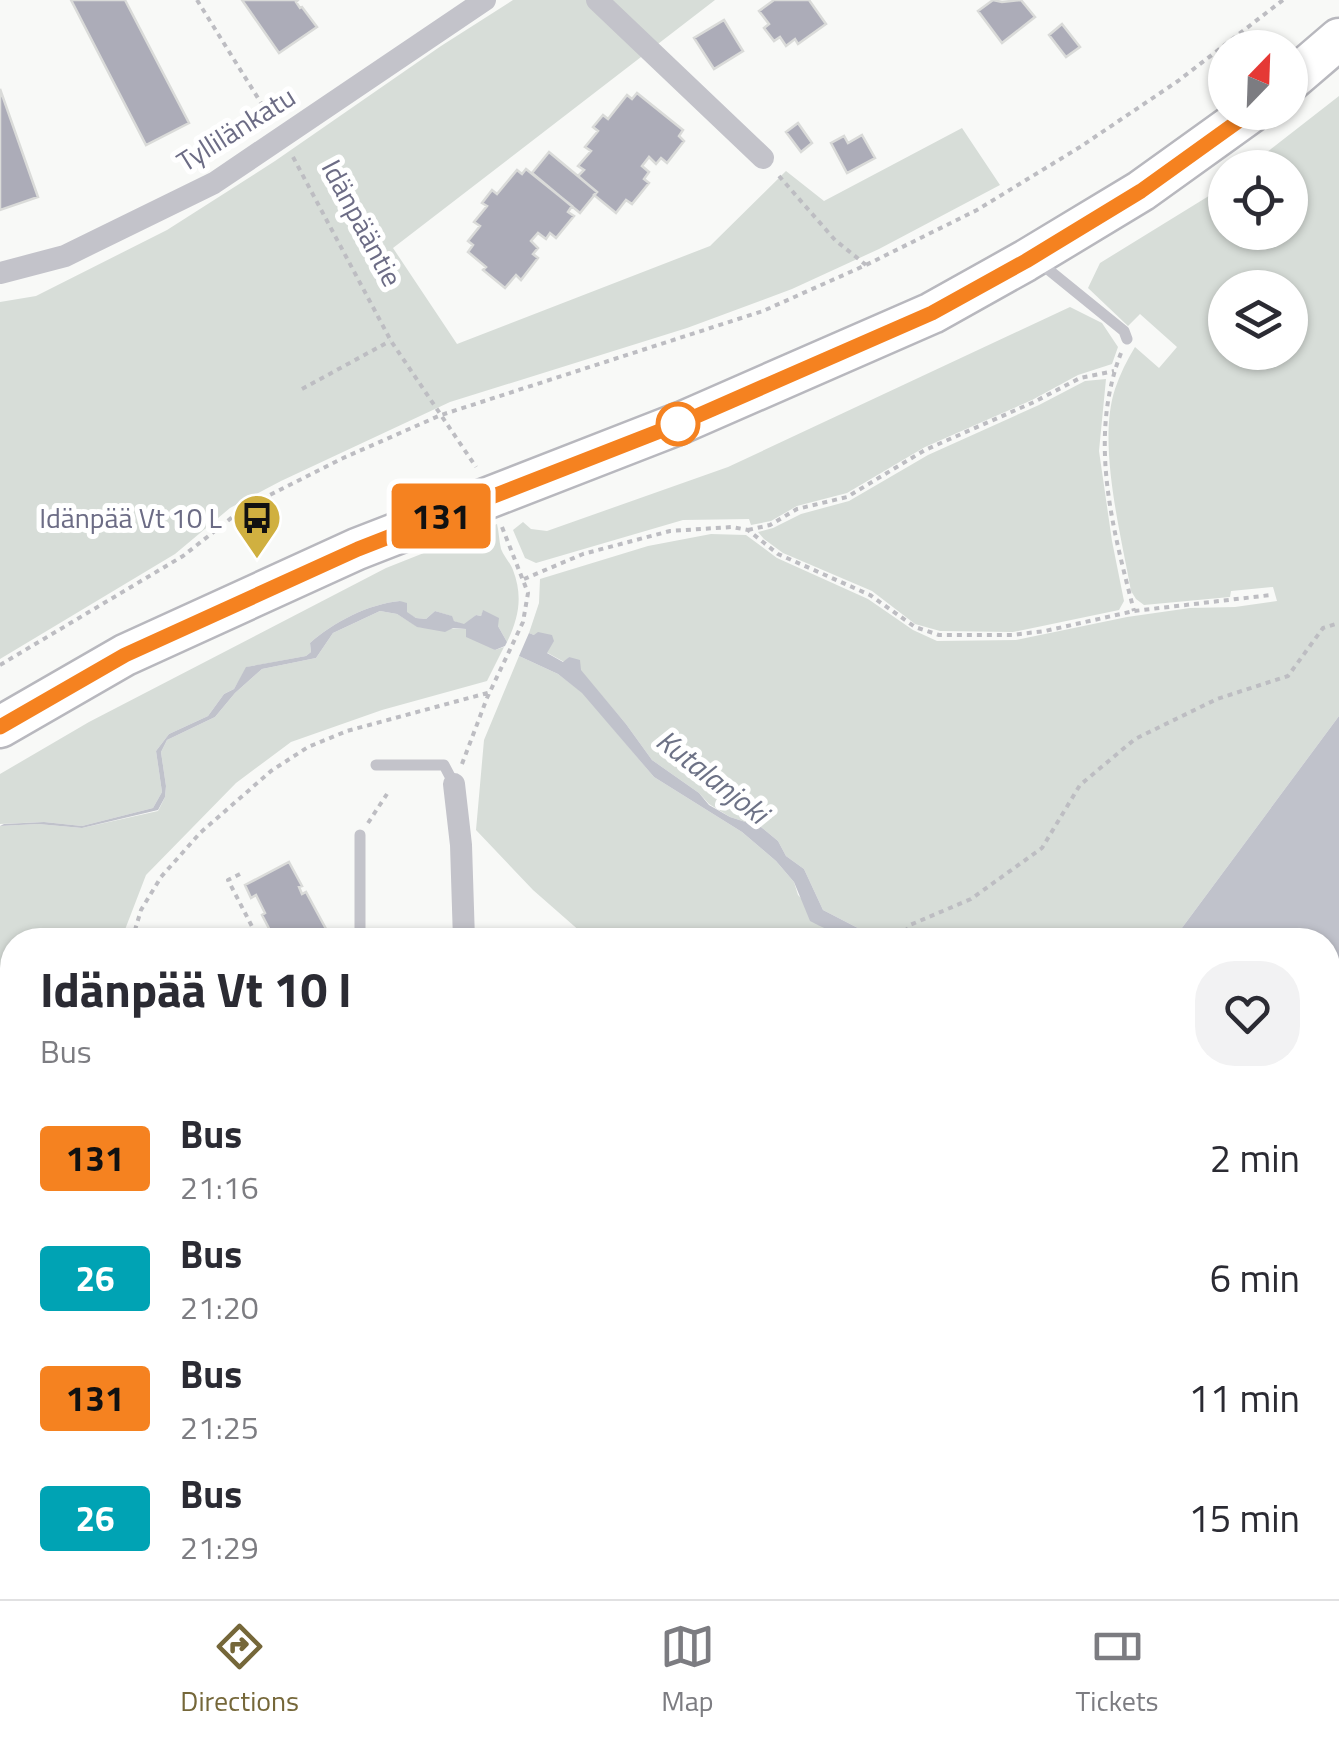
<!DOCTYPE html>
<html lang="en">
<head>
<meta charset="utf-8">
<style>
	:root { --surface:#fff; --page:#f2f2f3; --text:#2b2b33; --muted:#7c7c81; --line:#e1e1e2; --accent:#756739 }
	body { margin:0; font-family:"Titillium Web",sans-serif; background:var(--page); color:var(--text); height:100vh; display:flex; flex-direction:column; font-size:38px; white-space:nowrap }
	* { box-sizing:border-box; margin:0 }
	p { font-size:32px; color:var(--muted) }
	.icon { flex:none; width:55px; height:55px; fill:none; stroke:currentColor; stroke-width:2; stroke-linecap:round; stroke-linejoin:round }
	.map { position:relative; flex:1; overflow:hidden }
	.drawer { position:absolute; left:0px; top:928px; width:1340px; height:672px; display:flex; flex-direction:column; background:var(--surface); border-radius:40px 40px 0 0; box-shadow:0 2px 8px #0004 }
	.drawer>* { flex:none }
	.badge { padding:0 20px; border-radius:8px; font-size:35px; line-height:65px }
	.needle { width:65px; rotate:23deg }
	.controls { position:absolute; left:1208px; top:30px; display:grid; gap:20px }
	.controls a { display:grid; place-items:center; width:100px; height:100px; border-radius:50%; background:var(--surface); box-shadow:0 2px 8px #0004; font-size:50px }
	.map>.badge { position:absolute; translate:-50% -50%; box-shadow:0 0 0 5px #fff }
	.round { display:grid; place-items:center; flex:none; width:105px; height:105px; border-radius:40px; background:var(--page) }
	.summary { display:flex; align-items:center; justify-content:space-between; height:170px; padding:0 40px }
	h1 { font-size:48px; font-weight:700; line-height:75px }
	ul { padding:0; list-style:none }
	li { display:flex; align-items:center; gap:30px; height:120px; padding:0 40px }
	li div { flex:1 }
	li b { display:block; font-size:38px }
	li em { font-style:normal }
	li .badge { min-width:110px; font-weight:700; text-align:center }
	.menu { display:flex; justify-content:space-around; align-items:center; height:140px; border-top:2px solid var(--line); background:var(--surface); font-size:28px; color:var(--muted) }
	.menu a { display:grid; justify-items:center; gap:5px }
	.menu .current { color:var(--accent) }
	.map>svg:first-child { display:block }
</style>
</head>
<body>
<div class="map">
<svg width="1339" height="1599" viewBox="0 0 1339 1599">
	<rect width="100%" height="100%" fill="#f8f9f7"/>
	<path fill="#d7ddd8" fill-rule="evenodd" d="M 513,0 L 715,0 L 393,248 L 457,344 L 710,246 L 786,171 L 824,201 L 962,128 L 1000,185 L 879,249 L 792,289 L 687,328 L 450,402 L 281,481 L 230,508 L 175,554 L 0,659 L 0,302 L 36,296 L 167,230 L 275,161 L 441,46 Z
		M 1339,96 L 1339,716 L 1173,940 L 881,940 L 823,910 L 804,869 L 786,856 L 778,841 L 761,827 L 730,817 L 709,804 L 699,793 L 652,760 L 626,724 L 569,657 L 564,662 L 546,652 L 534,635 L 529,633 L 539,603 L 540,579 L 648,546 L 711,534 L 746,535 L 777,558 L 868,599 L 913,630 L 937,641 L 1016,640 L 1127,617 L 1190,608 L 1235,607 L 1277,601 L 1273,587 L 1231,591 L 1230,597 L 1144,605 L 1136,599 L 1131,591 C 1121,534 1097,444 1115,389 C 1120,374 1127,360 1135,347 L 1159,368 L 1177,347 L 1140,314 L 1128,326 L 1088,288 L 1100,263 L 1225,186 L 1225,232 L 1290,232 L 1290,168 L 1248,167 ZM 1225,288 L 1290,288 L 1290,352 L 1225,352 Z
		M 1070,307 L 1102,323 L 1118,347 L 1112,364 L 1078,375 L 1032,400 L 925,447 L 847,493 L 797,506 L 771,521 L 751,525 L 749,519 L 683,520 L 536,563 L 525,558 L 513,530 L 523,522 L 531,529 L 547,531 L 728,467 Z
		M 1106,379 L 1099,451 L 1112,541 L 1124,601 L 1119,610 L 1013,632 L 940,631 L 915,624 L 872,591 L 783,553 L 764,539 L 758,532 L 773,528 L 801,514 L 849,501 L 928,455 L 1039,405 L 1085,381 Z
		M 497,524 C 499,532 499,541 501,549 C 504,557 510,562 513,570 C 523,596 519,617 507,642 L 498,626 L 483,611 L 481,616 L 476,615 L 464,625 L 454,621 L 451,616 L 435,611 L 426,619 L 416,618 L 407,613 L 406,607 L 400,601 C 368,604 334,622 310,643 L 311,652 L 306,656 L 247,667 L 234,689 L 224,694 L 208,716 L 169,734 L 156,751 L 162,792 L 153,808 L 82,826 L 44,822 L 0,824 L 0,774 L 89,722 L 386,568 Z
		M 380,611 L 397,614 L 418,627 L 467,629 L 495,650 L 504,647 L 487,681 L 382,710 L 291,742 L 236,783 L 146,875 L 121,940 L 12,940 L 12,1104 L 0,1110 L 0,826 L 38,824 L 82,828 L 158,811 L 165,797 L 166,786 L 161,752 L 167,740 L 215,717 L 235,693 L 262,669 L 316,658 L 333,633 Z
		M 519,656 L 558,674 L 583,693 L 654,777 L 742,832 L 776,861 L 794,882 L 798,895 L 837,935 L 860,940 L 590,940 L 533,890 L 476,830 L 484,740 Z
		M 0,1526 L 12,1550 L 12,1588 L 33,1588 L 39,1599 L 0,1599 Z
		M 471,1588 L 1183,1588 L 1185,1599 L 471,1599 Z"/>
	<path fill="#c0c2cb" d="M 400,601 L 407,603 L 407,612 L 416,618 L 426,619 L 435,611 L 452,616 L 454,621 L 464,624 L 476,615 L 481,616 L 483,610 L 499,618 L 498,626 L 507,642 L 505,646 L 495,650 L 466,637 L 466,629 L 453,628 L 445,632 L 417,627 L 397,614 L 380,611 L 333,633 L 316,658 L 262,669 L 235,693 L 215,717 L 167,740 L 161,752 L 166,786 L 165,797 L 158,810 L 82,828 L 38,824 L 0,826 L 4,824 L 44,822 L 82,826 L 153,808 L 162,792 L 156,751 L 169,734 L 208,716 L 224,694 L 234,689 L 246,667 L 306,656 L 311,652 L 310,643 C 334,622 368,604 400,601 Z
		M 538,632 L 552,635 L 554,641 L 547,653 L 563,662 L 569,657 L 580,660 L 581,670 L 626,724 L 652,760 L 699,793 L 709,805 L 730,817 L 761,827 L 778,841 L 786,856 L 804,869 L 823,910 L 881,940 C 854,940 834,934 810,921 L 794,882 L 776,861 L 742,832 L 654,777 L 582,693 L 558,674 L 519,656 L 529,633 L 534,635 Z
		M 1339,716 L 1339,1599 L 1185,1599 L 1183,1588 L 1328,1588 L 1328,940 L 1173,940 Z"/>
	<path fill="#acacb8" stroke="#dadbd9" stroke-width="2.5" d="M 71,0 L 125,0 L 189,123 L 146,145 Z
		M 242,0 L 298,0 L 296,2 L 300,8 L 302,7 L 317,27 L 279,53 Z
		M 774,0 L 809,0 L 826,24 L 798,44 L 795,39 L 786,46 L 780,37 L 774,41 L 764,28 L 769,24 L 759,11 Z
		M 993,0 L 1002,2 L 1021,0 L 1035,17 L 1002,43 L 978,11 Z
		M 724,20 L 743,51 L 714,69 L 694,38 Z
		M 1062,24 L 1080,47 L 1066,57 L 1049,35 Z
		M 0,89 L 38,197 L 0,210 Z
		M 637,93 L 683,130 L 679,136 L 684,141 L 667,163 L 661,158 L 656,164 L 649,157 L 642,166 L 649,172 L 644,179 L 649,183 L 632,204 L 626,200 L 616,213 L 594,195 L 597,192 L 578,176 L 584,170 L 578,166 L 591,151 L 585,147 L 598,131 L 593,127 L 603,115 L 608,119 L 627,95 L 632,99 Z
		M 798,123 L 812,143 L 801,152 L 786,132 Z
		M 862,135 L 875,158 L 847,173 L 831,143 L 844,136 L 848,143 Z
		M 549,152 L 597,192 L 580,213 L 532,173 Z
		M 526,169 L 572,206 L 568,212 L 574,216 L 556,238 L 550,233 L 546,239 L 538,233 L 531,241 L 538,248 L 533,254 L 538,258 L 521,280 L 516,275 L 505,288 L 483,270 L 486,267 L 468,252 L 473,245 L 468,241 L 480,226 L 474,222 L 487,206 L 482,203 L 492,190 L 497,194 L 517,170 L 522,174 Z
		M 289,862 L 302,886 L 299,887 L 302,894 L 306,892 L 332,940 L 275,940 L 262,915 L 265,913 L 256,895 L 251,898 L 245,885 Z
		M 143,1588 L 201,1588 L 207,1599 L 149,1599 Z"/>
	<g fill="none" stroke-linecap="round" stroke-linejoin="round">
		<g stroke="#b8b8be" stroke-width="45">
			<path id="highway" d="M 1290,81 L 1339,39
				M 0,727 L 125,655 L 357,549 L 683,422 L 932,313 L 1025,261 L 1141,191 L 1251,112"/>
		</g>
		<path stroke="#bdbdc2" stroke-width="4" stroke-dasharray="5 5" stroke-linecap="butt" d="M 197,0 L 271,119
			M 293,157 L 391,341 L 476,467
			M 779,176 L 835,240 L 866,265
			M 1121,353 C 1088,438 1112,526 1134,611
			M 302,389 L 390,341
			M 238,513 L 256,559
			M 748,530 L 770,525 L 797,509 L 847,497 L 925,450 L 1034,402 L 1080,378 L 1114,371
			M 524,579 L 583,554 L 670,531 L 732,527 L 748,530 L 778,554 L 870,595 L 915,627 L 939,635 L 1012,635 L 1045,631 L 1134,611 L 1271,595
			M 0,665 L 183,556 L 244,508 L 341,459 L 441,415 L 763,311 L 866,265 L 977,210 L 1080,147 L 1178,81 L 1283,0
			M 462,764 L 487,698 L 523,622 L 528,593 L 502,527
			M 368,823 L 387,794
			M 240,874 L 228,880 L 259,940
			M 132,940 L 141,910 L 161,877 L 200,833 L 271,771 L 308,747 L 347,731 L 491,692
			M 899,940 L 910,925 L 971,899 L 1042,848 L 1080,785 L 1135,739 L 1217,699 L 1288,676 L 1323,628 L 1339,623
			M 0,1122 L 12,1116
			M 0,1396 L 12,1390
			M 517,1588 L 517,1599
			M 757,1588 L 758,1599
			M 939,1588 L 945,1599"/>
		<path stroke="#c3c3ca" stroke-width="11" d="M 1039,262 L 1124,331 L 1127,339
			M 376,765 L 444,765 L 454,784
			M 360,940 L 360,835
			M 0,1182 L 12,1205
			M 0,1305 L 12,1326
			M 119,1588 L 125,1599
			M 226,1588 L 232,1599"/>
		<path stroke="#c3c3ca" stroke-width="22" d="M 597,0 L 763,158
			M 0,273 L 65,256 L 214,183 L 485,0
			M 454,784 L 461,845 L 464,940
			M 1,1181 L 12,1174
			M 456,1588 L 456,1599"/>
		<use href="#highway" stroke="#fff" stroke-width="40"/>
	</g>
	<g fill="none" stroke-linecap="round" stroke-linejoin="round">
		<g stroke="#fff" stroke-width="22">
			<path id="line" d="M 0,727 L 125,655 L 358,549 L 683,422 L 932,313 L 1026,261 L 1141,191 L 1251,112"/>
		</g>
		<use href="#line" stroke="#f58220" stroke-width="15"/>
	</g>
	<defs>
		<g id="bus-pin" transform="scale(2.5)"><path d="M0 17L-7.5 6A9.5 9.5 0 1 1 7.5 6Z" fill="#d0b040" stroke="#fff"/><path d="M-5-6H5V4H4V6H2V4H-2V6H-4V4H-5ZM-3.5-4V0h7V-4ZM-3.5 1.2v1.5H-2V1.2ZM2 1.2v1.5H3.5V1.2Z" fill="#111"/></g>
	</defs>
	<g fill-rule="evenodd">
		<use href="#bus-pin" x="257" y="518"/>
	</g>
	<circle fill="#fff" stroke="#f58220" stroke-width="5" cx="678" cy="424" r="20"/>
	<g text-anchor="middle" stroke-width="10" stroke-linejoin="round" paint-order="stroke">
		<g font-size="28" fill="#6c6c85" stroke="#fff">
			<text transform="translate(236 129) rotate(-32)" y="10">Tyllilänkatu</text>
			<text transform="translate(362 223) rotate(62)" y="10">Idänpääntie</text>
		</g>
		<g font-size="28" fill="#6c6c85" stroke="#fff" text-anchor="end">
			<text x="222" y="528">Idänpää Vt 10 L</text>
		</g>
		<g font-size="30" font-style="italic" fill="#6d7286" stroke="#fff">
			<text transform="translate(712 777) rotate(38)" y="10">Kutalanjoki</text>
		</g>
	</g>
</svg>
<div class="controls">
<a><svg class="needle" viewBox="-14 -14 28 28"><path d="M0-13l5 13h-10z" fill="#e53935"/><path d="M0 13l5-13h-10z" fill="#7c7c81"/></svg></a>
<a><svg class="icon" aria-label="locate" viewBox="0 0 24 24"><circle cx="12" cy="12" r="6"/><path d="M12 2v4M12 18v4M2 12h4M18 12h4"/></svg></a>
<a><svg class="icon" aria-label="layers" viewBox="0 0 24 24"><path d="M12 4l9 5-9 5-9-5zM3 14l9 5 9-5"/></svg></a>
</div>
<b class="badge" style="left:441px;top:516px;background:#f58220;color:#111">131</b>
<section class="drawer">
<div class="summary"><div><h1>Idänpää Vt 10 I</h1><p>Bus</p></div><a class="round"><svg class="icon" aria-label="heart" viewBox="0 0 24 24"><path d="M12 20l-8-8c-3-5 5-10 8-4 3-6 11-1 8 4z"/></svg></a></div>
<ul>
<li><span class="badge" style="background:#f58220;color:#111">131</span><div><b>Bus</b><p>21:16</p></div><em>2 min</em></li>
<li><span class="badge" style="background:#00a3b4;color:#fff">26</span><div><b>Bus</b><p>21:20</p></div><em>6 min</em></li>
<li><span class="badge" style="background:#f58220;color:#111">131</span><div><b>Bus</b><p>21:25</p></div><em>11 min</em></li>
<li><span class="badge" style="background:#00a3b4;color:#fff">26</span><div><b>Bus</b><p>21:29</p></div><em>15 min</em></li>
</ul>
</section>
</div>
<nav class="menu">
<a class="current"><svg class="icon" aria-label="directions" viewBox="0 0 24 24"><path d="M12 3l9 9-9 9-9-9zM9 14v-3h6M13 9l2 2-2 2"/></svg>Directions</a>
<a><svg class="icon" aria-label="map" viewBox="0 0 24 24"><path d="M3 6l6-2 6 2 6-2v14l-6 2-6-2-6 2zM9 4v14M15 6v14"/></svg>Map</a>
<a><svg class="icon" aria-label="tickets" viewBox="0 0 24 24"><path d="M3 7h18v10H3zM15 7v10"/></svg>Tickets</a>
</nav>
</body>
</html>
